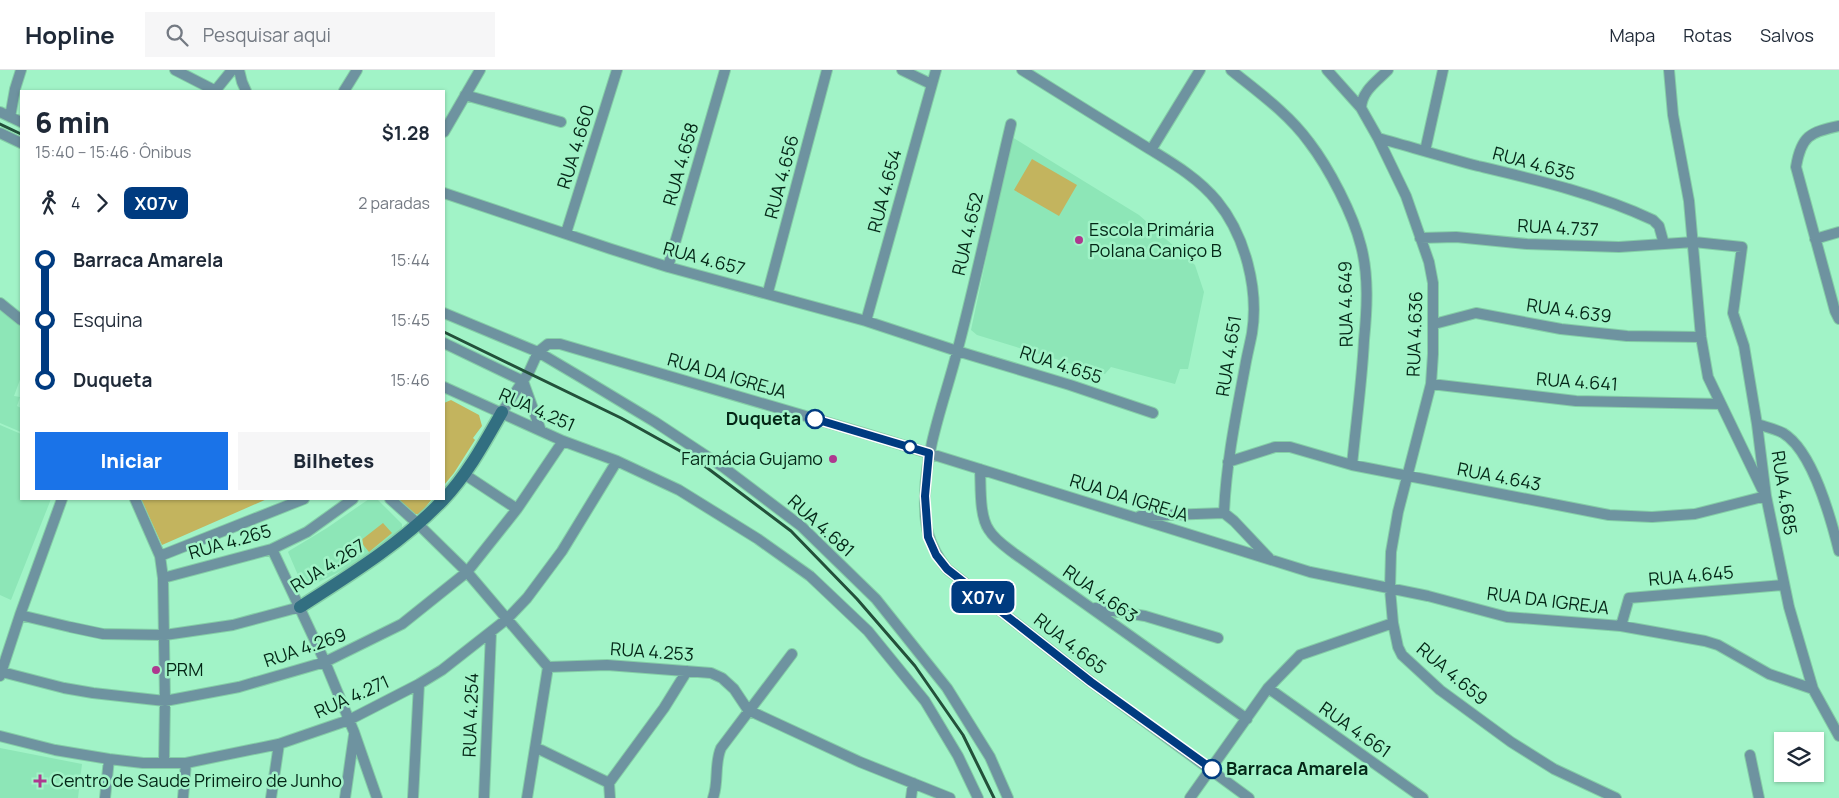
<!DOCTYPE html>
<html lang="pt">
<head>
<meta charset="utf-8">
<style>
	:root { --surface:#fff; --page:#f6f6f7; --text:#1f2937; --muted:#747a83; --line:#e0e1e3; --accent:#1a73e8 }
	body { margin:0; font-family:Manrope,sans-serif; background:var(--page); color:var(--text); height:100vh; display:flex; flex-direction:column; font-size:19px; white-space:nowrap }
	* { box-sizing:border-box; margin:0 }
	p { font-size:16px; color:var(--muted) }
	.icon { flex:none; width:28px; height:28px; fill:none; stroke:currentColor; stroke-width:2; stroke-linecap:round; stroke-linejoin:round }
	.map { position:relative; flex:1; overflow:hidden }
	.sheet { position:absolute; left:20px; top:20px; width:425px; height:410px; display:flex; flex-direction:column; background:var(--surface); border-radius:0px; box-shadow:0 1px 4px #0004 }
	.sheet>* { flex:none }
	.badge { padding:0 10px; border-radius:8px; font-size:18px; line-height:32px }
	.controls { position:absolute; left:1774px; top:662px; display:grid; gap:10px }
	.controls a { display:grid; place-items:center; width:50px; height:50px; border-radius:0px; background:var(--surface); box-shadow:0 1px 4px #0004; font-size:25px }
	.map>.badge { position:absolute; translate:-50% -50%; box-shadow:0 0 0 2px #fff }
	.legs { display:flex; align-items:center; gap:8px; height:55px; padding:0 15px; font-size:16px }
	.legs p { margin-inline-start:auto }
	.summary { display:flex; align-items:center; justify-content:space-between; height:85px; padding:0 15px }
	h1 { font-size:28px; font-weight:800; line-height:38px }
	.primary-button { display:flex; gap:10px; margin-top:auto; padding:10px 15px }
	.primary-button a { flex:1; height:58px; border-radius:0px; background:var(--accent); color:#fff; font-size:20px; font-weight:800; line-height:58px; text-align:center }
	.primary-button a+a { background:var(--page); color:var(--text) }
	ul { padding:0 15px; list-style:none }
	li { display:flex; align-items:center; gap:18px; height:60px; font-size:19px }
	li i { display:grid; place-items:center; width:8px; height:100%; margin:0 6px; background:currentColor }
	li i::after { content:''; width:12px; height:12px; margin:-6px; border:4px solid; border-radius:50%; background:var(--surface) }
	li p { margin-inline-start:auto }
	li:first-child i { background:linear-gradient(#0000 50%,currentColor 0) }
	li:last-child i { background:linear-gradient(currentColor 50%,#0000 0) }
	header { display:flex; align-items:center; gap:30px; box-sizing:border-box; height:70px; padding:0 25px; background:var(--surface); border-bottom:1px solid var(--line) }
	header strong { font-size:24px }
	nav { display:flex; gap:28px; margin-inline-start:auto; font-size:18px }
	.search { width:350px; height:45px; background:var(--page); display:flex; align-items:center; gap:12px; box-sizing:border-box; padding:0 18px; border-radius:0px; color:var(--muted); font-size:19px }
	.map>svg:first-child { display:block }
</style>
</head>
<body>
<header>
<strong>Hopline</strong>
<div class="search"><svg class="icon" aria-label="search" viewBox="0 0 24 24"><circle cx="10" cy="10" r="6"/><path d="M15 15l6 6"/></svg>Pesquisar aqui</div>
<nav><a>Mapa</a><a>Rotas</a><a>Salvos</a></nav>
</header>
<div class="map">
<svg width="1839" height="728" viewBox="0 0 1839 728">
	<rect width="100%" height="100%" fill="#a1f3c7"/>
	<path fill="#8de6b7" d="M 1012,67 L 1139,145 L 1195,195 L 1204,222 L 1188,299 L 1180,299 L 1175,314 L 1111,297 L 1105,304 L 977,265 L 971,260 Z
		M 0,239 L 21,255 L 21,307 L 14,326 L 20,327 L 17,336 L 21,338 L 21,362 L 0,353 Z
		M 0,355 L 21,364 L 21,429 L 51,429 L 11,530 L 0,525 Z
		M 369,429 L 377,429 L 402,454 L 402,459 L 358,493 L 304,519 L 288,482 L 289,481 L 327,458 Z
		M 0,678 L 82,694 L 78,728 L 0,728 Z"/>
	<path fill="#c3b45e" d="M 1032,89 L 1077,115 L 1059,146 L 1014,120 Z
		M 451,330 L 479,345 L 482,356 L 473,368 L 475,370 L 454,403 L 444,415 L 444,333 Z
		M 141,429 L 267,429 L 162,475 Z
		M 396,429 L 432,429 L 420,444 L 412,444 Z
		M 383,453 L 392,463 L 369,482 L 360,471 Z"/>
	<g fill="none" stroke-linecap="round" stroke-linejoin="round">
		<g stroke="#85cea7" stroke-width="12">
			<path id="street" d="M 175,0 L 216,21
				M 239,0 L 242,12 L 246,21
				M 902,0 L 931,14
				M 1022,0 C 1059,23 1097,47 1135,70 C 1163,88 1195,104 1217,131 C 1245,165 1259,219 1252,263 C 1250,274 1247,285 1245,297 C 1236,345 1226,394 1224,443
				M 1231,0 C 1258,22 1288,43 1309,72 C 1329,98 1353,144 1361,176 C 1369,206 1367,240 1364,270 C 1362,312 1356,353 1352,395
				M 1327,0 L 1361,38 L 1378,68 L 1406,126 L 1429,192 L 1433,213 L 1433,284 L 1431,314 L 1398,442 L 1391,482 L 1390,519 L 1393,553
				M 1669,0 L 1673,45 L 1689,131 L 1701,267 L 1708,307 L 1762,419
				M 215,21 L 232,0
				M 344,21 L 357,0
				M 465,25 L 561,52
				M 1361,38 C 1362,21 1376,12 1388,0
				M 0,42 L 21,52
				M 10,47 L 15,19 L 21,0
				M 1011,54 C 993,130 977,206 957,282 C 945,329 926,376 925,425 C 924,456 928,475 947,499 L 1091,612 L 1249,728
				M 1839,56 C 1810,62 1801,66 1796,97 L 1835,241 L 1839,249
				M 444,62 L 480,0
				M 0,63 L 21,73
				M 1378,68 C 1411,77 1444,87 1478,96 C 1537,110 1598,124 1653,150 L 1659,156 L 1664,174
				M 1151,80 L 1200,0
				M 1425,81 L 1443,0
				M 444,123 L 611,179 L 668,197 L 866,251 L 957,281 L 1070,315 L 1153,343
				M 566,163 L 617,0
				M 1420,168 L 1456,167 L 1527,174 L 1619,177 L 1694,172 L 1742,177 L 1733,243 L 1744,276 L 1757,354 L 1766,426 L 1789,537 L 1813,619 L 1839,666
				M 1815,169 L 1839,162
				M 668,197 L 725,0
				M 768,222 L 827,0
				M 0,233 L 21,250
				M 444,243 L 538,282 L 582,308 L 655,352 L 723,397 L 801,456 L 876,529 L 947,618 L 990,687 L 1008,728
				M 866,251 L 936,0
				M 1434,254 L 1476,243 L 1561,259 L 1627,266 L 1701,267
				M 444,273 L 523,311 L 541,361
				M 1431,314 L 1576,331 L 1721,334
				M 444,317 L 563,371 L 617,391 L 679,420 L 758,469 L 810,506 L 868,561 L 925,631 L 958,686 L 978,728
				M 502,342 L 529,302 L 538,282 L 548,274 L 560,274 L 870,365 L 1310,502 L 1428,526 L 1507,547 L 1621,556 L 1705,571 L 1718,575 L 1769,604 L 1813,619
				M 1757,354 C 1766,357 1775,359 1783,363 C 1813,381 1831,449 1839,481
				M 1228,392 L 1275,377 L 1290,377 L 1352,395 L 1609,445 L 1652,447 L 1695,444 L 1766,426
				M 980,399 C 981,416 979,446 989,460 C 995,470 1006,477 1015,484 L 1247,649
				M 464,404 L 517,439
				M 135,429 L 160,486 L 163,508 L 165,631 L 164,693
				M 390,429 L 418,454 L 467,502 L 548,597 L 607,595 L 711,603 L 722,608 L 734,619 L 748,640 L 860,692 L 950,728
				M 1224,443 L 1234,451 L 1269,488
				M 1140,446 L 1224,443
				M 272,479 L 325,592 L 354,662 L 377,728
				M 160,486 L 304,429
				M 163,508 L 272,479 L 307,462 L 353,429
				M 1095,538 L 1145,546 L 1218,568
				M 20,545 L 70,557 L 103,564 L 165,565 L 233,555 L 300,537
				M 1621,556 L 1629,528 L 1784,515
				M 2,602 L 64,618 L 93,623 L 165,631 L 239,617 L 325,592 L 402,554 L 467,502 L 517,439 L 563,371
				M 0,606 L 20,545 L 62,429
				M 1268,618 L 1423,728
				M 0,666 L 55,680 L 109,689 L 143,693 L 186,693 L 279,674 L 349,650 L 419,614 L 442,600 L 507,549 L 527,528 L 562,481 L 617,391
				M 541,680 L 609,713
				M 1750,685 L 1759,728
				M 609,713 L 664,638 L 687,601
				M 609,713 L 610,728
				M 105,728 L 109,689
				M 183,728 L 186,693
				M 271,728 L 279,674
				M 345,728 L 354,665
				M 413,728 L 419,614
				M 484,728 L 491,563
				M 527,728 L 548,597
				M 713,728 C 719,712 714,694 721,678 L 792,584
				M 911,728 L 913,713
				M 1190,728 L 1268,618 L 1300,585 L 1393,553 L 1398,577 L 1402,585 L 1440,620 L 1511,672 L 1554,699 L 1616,728"/>
		</g>
		<g stroke="#85cea7" stroke-width="15">
			<path id="secondary" d="M 300,537 C 350,505 402,473 443,430 C 467,405 485,372 502,342"/>
		</g>
		<use href="#street" stroke="#6e93a0" stroke-width="10"/>
		<use href="#secondary" stroke="#326f81" stroke-width="12"/>
		<path stroke="#23503a" stroke-width="3" d="M 0,54 L 21,64
			M 444,262 L 621,348 L 698,391 L 791,461 L 857,529 L 915,596 L 963,665 L 994,728"/>
	</g>
	<g fill="none" stroke-linecap="round" stroke-linejoin="round">
		<g stroke="#fff" stroke-width="11">
			<path id="line-1" d="M 815,349 L 929,383 L 925,426 L 928,467 L 936,485 L 947,499 L 1091,612 L 1212,699"/>
		</g>
		<use href="#line-1" stroke="#003b80" stroke-width="8"/>
	</g>
	<g fill="#ae388f" stroke="#a1f3c7" stroke-width="2">
		<circle cx="1079" cy="170" r="5"/>
		<circle cx="833" cy="389" r="5"/>
		<circle cx="156" cy="600" r="5"/>
		<path d="M37.5 703.5h5v5h5v5h-5v5h-5v-5h-5v-5h5z"/>
	</g>
	<g fill="#fff" stroke="#003b80" stroke-width="2.5">
		<circle cx="815" cy="349" r="9"/>
		<circle cx="910" cy="377" r="6"/>
		<circle cx="1212" cy="699" r="9"/>
	</g>
	<g text-anchor="middle" stroke-width="5" stroke-linejoin="round" paint-order="stroke">
		<g font-size="18" fill="#042717" stroke="#a1f3c7">
			<text transform="translate(576 77) rotate(-73)" y="6">RUA 4.660</text>
			<text transform="translate(681 94) rotate(-74)" y="6">RUA 4.658</text>
			<text transform="translate(1534 94) rotate(15)" y="6">RUA 4.635</text>
			<text transform="translate(782 107) rotate(-75)" y="6">RUA 4.656</text>
			<text transform="translate(885 121) rotate(-75)" y="6">RUA 4.654</text>
			<text transform="translate(1558 158) rotate(3)" y="6">RUA 4.737</text>
			<text transform="translate(968 164) rotate(-77)" y="6">RUA 4.652</text>
			<text transform="translate(704 189) rotate(15)" y="6">RUA 4.657</text>
			<text transform="translate(1346 234) rotate(-91)" y="6">RUA 4.649</text>
			<text transform="translate(1569 241) rotate(8)" y="6">RUA 4.639</text>
			<text transform="translate(1415 264) rotate(-88)" y="6">RUA 4.636</text>
			<text transform="translate(1229 286) rotate(-81)" y="6">RUA 4.651</text>
			<text transform="translate(1061 295) rotate(18)" y="6">RUA 4.655</text>
			<text transform="translate(727 306) rotate(16)" y="6">RUA DA IGREJA</text>
			<text transform="translate(1577 312) rotate(4)" y="6">RUA 4.641</text>
			<text transform="translate(537 340) rotate(24)" y="6">RUA 4.251</text>
			<text transform="translate(1499 407) rotate(11)" y="6">RUA 4.643</text>
			<text transform="translate(1784 423) rotate(81)" y="6">RUA 4.685</text>
			<text transform="translate(1129 428) rotate(17)" y="6">RUA DA IGREJA</text>
			<text transform="translate(821 456) rotate(42)" y="6">RUA 4.681</text>
			<text transform="translate(230 472) rotate(-16)" y="6">RUA 4.265</text>
			<text transform="translate(328 496) rotate(-32)" y="6">RUA 4.267</text>
			<text transform="translate(1691 506) rotate(-5)" y="6">RUA 4.645</text>
			<text transform="translate(1100 524) rotate(35)" y="6">RUA 4.663</text>
			<text transform="translate(1548 531) rotate(7)" y="6">RUA DA IGREJA</text>
			<text transform="translate(1070 574) rotate(38)" y="6">RUA 4.665</text>
			<text transform="translate(305 578) rotate(-19)" y="6">RUA 4.269</text>
			<text transform="translate(652 582) rotate(4)" y="6">RUA 4.253</text>
			<text transform="translate(1452 604) rotate(40)" y="6">RUA 4.659</text>
			<text transform="translate(352 627) rotate(-24)" y="6">RUA 4.271</text>
			<text transform="translate(471 645) rotate(-88)" y="6">RUA 4.254</text>
			<text transform="translate(1355 660) rotate(35)" y="6">RUA 4.661</text>
		</g>
		<g font-size="18" fill="#042717" stroke="#a1f3c7" text-anchor="start">
			<text x="1089" y="166">Escola Primária<tspan x="1089" dy="21">Polana Caniço B</tspan></text>
			<text x="823" y="395" text-anchor="end">Farmácia Gujamo</text>
			<text x="166" y="606">PRM</text>
			<text x="51" y="717">Centro de Saude Primeiro de Junho</text>
		</g>
		<g font-size="18" font-weight="bold" fill="#042717" stroke="#a1f3c7" text-anchor="end">
			<text x="801" y="355">Duqueta</text>
			<text x="1226" y="705" text-anchor="start">Barraca Amarela</text>
		</g>
	</g>
</svg>
<div class="controls">
<a><svg class="icon" aria-label="layers" viewBox="0 0 24 24"><path d="M12 4l9 5-9 5-9-5zM3 14l9 5 9-5"/></svg></a>
</div>
<b class="badge" style="left:983px;top:527px;background:#003b80;color:#fff">X07v</b>
<section class="sheet">
<div class="summary"><div><h1>6 min</h1><p>15:40 – 15:46 · Ônibus</p></div><b>$1.28</b></div>
<div class="legs"><svg class="icon" aria-label="walk" viewBox="0 0 24 24"><circle cx="13" cy="4" r="2"/><path d="M13 8l-2 6 4 7M11 14l-3 7M7 12l3-4h3l4 4"/></svg>4<svg class="icon" aria-label="forward" viewBox="0 0 24 24"><path d="M9 5l7 7-7 7"/></svg><b class="badge" style="background:#003b80;color:#fff">X07v</b><p>2 paradas</p></div>
<ul>
<li><i style="color:#003b80"></i><b>Barraca Amarela</b><p>15:44</p></li>
<li><i style="color:#003b80"></i><span>Esquina</span><p>15:45</p></li>
<li><i style="color:#003b80"></i><b>Duqueta</b><p>15:46</p></li>
</ul>
<div class="primary-button"><a>Iniciar</a><a>Bilhetes</a></div>
</section>
</div>
</body>
</html>
